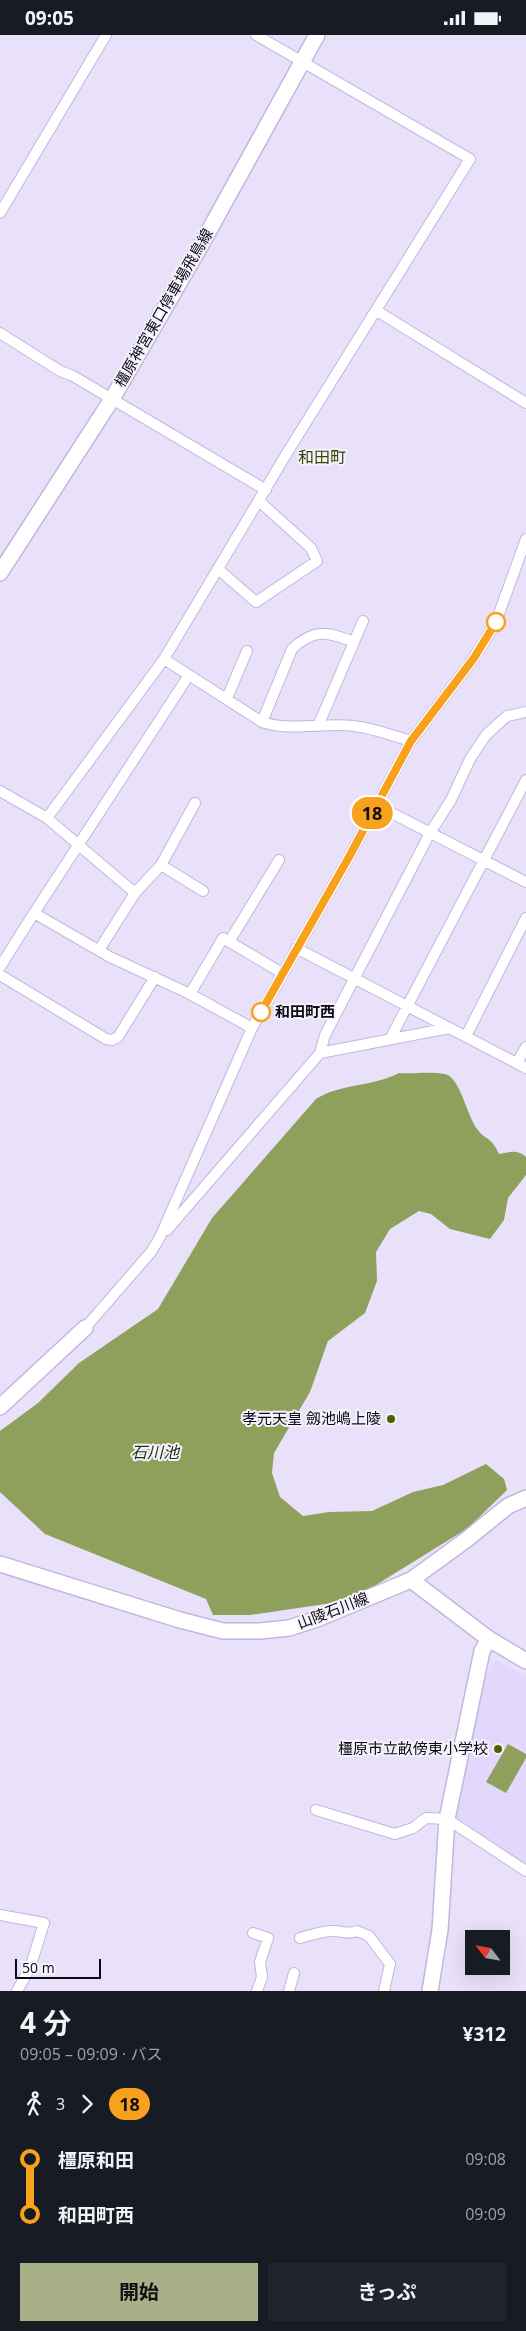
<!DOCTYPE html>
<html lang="ja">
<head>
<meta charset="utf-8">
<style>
	:root { --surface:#171b24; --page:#20242c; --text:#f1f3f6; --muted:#9ea1a6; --accent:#a9b088 }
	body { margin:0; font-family:"Open Sans","Noto Sans JP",sans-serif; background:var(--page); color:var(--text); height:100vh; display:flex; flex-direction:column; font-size:19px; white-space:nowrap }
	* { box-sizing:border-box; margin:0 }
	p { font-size:16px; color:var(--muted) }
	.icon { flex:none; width:28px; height:28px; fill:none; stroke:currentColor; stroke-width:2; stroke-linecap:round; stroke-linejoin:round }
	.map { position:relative; height:1956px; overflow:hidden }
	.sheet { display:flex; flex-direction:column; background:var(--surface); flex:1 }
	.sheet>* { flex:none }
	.badge { padding:0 10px; border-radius:16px; font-size:18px; line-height:32px }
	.needle { width:32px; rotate:301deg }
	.controls { position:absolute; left:465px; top:1895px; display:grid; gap:10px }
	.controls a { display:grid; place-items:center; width:45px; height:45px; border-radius:0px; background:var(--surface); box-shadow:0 5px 20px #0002; font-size:25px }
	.scale { position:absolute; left:15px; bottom:12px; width:86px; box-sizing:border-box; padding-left:5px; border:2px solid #0e0916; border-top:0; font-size:14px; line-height:18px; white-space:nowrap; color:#0e0916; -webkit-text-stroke:4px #f4f2fa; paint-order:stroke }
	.map>.badge { position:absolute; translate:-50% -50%; box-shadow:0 0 0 2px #fff }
	.legs { display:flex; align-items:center; gap:8px; height:55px; padding:0 20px; font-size:16px }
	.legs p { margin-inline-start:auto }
	.head { display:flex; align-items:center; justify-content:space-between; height:85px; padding:0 20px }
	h1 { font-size:28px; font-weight:700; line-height:38px }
	.primary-button { display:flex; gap:10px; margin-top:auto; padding:10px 20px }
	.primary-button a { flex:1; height:58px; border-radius:0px; background:var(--accent); color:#111; font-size:20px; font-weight:700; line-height:58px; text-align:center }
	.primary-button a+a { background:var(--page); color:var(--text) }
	ul { padding:0 20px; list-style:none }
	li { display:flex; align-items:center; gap:18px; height:55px; font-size:19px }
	li i { display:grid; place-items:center; width:8px; height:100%; margin:0 6px; background:currentColor }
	li i::after { content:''; width:12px; height:12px; margin:-6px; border:4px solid; border-radius:50%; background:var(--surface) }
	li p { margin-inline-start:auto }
	li:first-child i { background:linear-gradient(#0000 50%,currentColor 0) }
	li:last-child i { background:linear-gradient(currentColor 50%,#0000 0) }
	.status { display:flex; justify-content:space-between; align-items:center; height:35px; padding:0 25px; background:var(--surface); direction:ltr }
	.status svg { height:14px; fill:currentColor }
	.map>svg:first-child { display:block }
</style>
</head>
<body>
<div class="status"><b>09:05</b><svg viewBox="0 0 49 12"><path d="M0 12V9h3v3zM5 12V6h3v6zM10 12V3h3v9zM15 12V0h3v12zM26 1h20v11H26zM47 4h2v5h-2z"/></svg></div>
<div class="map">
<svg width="526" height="1956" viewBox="0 0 526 1956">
	<rect width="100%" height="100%" fill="#e9e1fa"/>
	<path fill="#e3d7fc" d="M 496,1625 L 526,1641 L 526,1829 L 456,1784 L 483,1644 Z"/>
	<path fill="#8fa05d" d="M 399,1038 C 413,1039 431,1036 445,1039 C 460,1042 467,1081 477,1094 C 486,1106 491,1101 499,1119 C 509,1117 518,1114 526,1122 L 526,1140 L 508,1163 L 504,1185 L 490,1204 L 450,1194 L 431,1179 L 419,1176 L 390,1194 L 376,1217 L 377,1246 L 365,1278 L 328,1306 L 310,1357 L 274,1418 L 272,1438 L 280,1462 L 303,1481 L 329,1477 L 372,1476 L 413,1457 L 443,1450 L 486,1429 L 504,1444 L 507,1455 L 468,1493 L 371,1553 L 339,1567 L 250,1580 L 213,1580 L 206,1564 L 45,1499 L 0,1457 L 0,1396 L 38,1368 L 79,1328 L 158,1274 L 212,1183 L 316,1064 C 342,1048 372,1052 399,1038 Z
		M 508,1709 L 526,1719 L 526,1723 L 506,1758 L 486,1747 Z"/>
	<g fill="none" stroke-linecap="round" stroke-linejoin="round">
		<g stroke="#c3b6dd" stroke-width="12">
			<path id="street" d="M 0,178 L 106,0
				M 377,276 L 526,368
				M 0,298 L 60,336 L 73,341 L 266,455
				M 218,534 L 256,567 L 317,526 L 311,513 L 259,466
				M 164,624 L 262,687 C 291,697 324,687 354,691 C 373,693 393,701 411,706
				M 189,640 L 34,878 L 110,922 L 190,959 L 252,993
				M 227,663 L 247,616
				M 262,687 L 292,614 C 314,593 327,597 354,607
				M 318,691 L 363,586
				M 0,756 L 47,783 L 135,858
				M 376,770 L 526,847
				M 47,783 L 164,624 L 287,418 L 470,124 L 256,0
				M 161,830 L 203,856
				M 229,907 L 279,825
				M 296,913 L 526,1033
				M 99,915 L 135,858 L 161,830 L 195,768
				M 0,932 L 34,878
				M 0,940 L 106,1004 L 112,1005 L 118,1002 L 155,942
				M 190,959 L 223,903 L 282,938
				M 466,1001 L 526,883
				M 390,1004 L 526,745
				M 320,1018 L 449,993
				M 517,1028 L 526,1012
				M 167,1195 L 320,1018 L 325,1000 L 430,798 L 451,765 L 470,724 L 486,700 L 507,681 L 526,677
				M 85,1293 L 151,1217 L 160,1202 L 252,993 L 349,822 L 411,706 L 474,623 L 496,587 L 526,504
				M 316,1775 L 395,1799 L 413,1793 L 426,1783 L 447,1784 L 526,1836
				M 0,1880 L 44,1888 L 30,1933 L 17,1956
				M 253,1898 L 268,1903 L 260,1927 L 262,1942 L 257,1956
				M 300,1903 C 311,1900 321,1896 333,1896 C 342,1896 349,1900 357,1896 L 369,1901 L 390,1929 L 384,1956
				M 289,1956 L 294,1938"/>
		</g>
		<g stroke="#c3b6dd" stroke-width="18">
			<path id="secondary" d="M 0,538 L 112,364 L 201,210 L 317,0
				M 0,1372 L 85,1293
				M 0,1529 L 180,1585 L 223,1596 L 260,1596 L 289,1593 L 317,1584 L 411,1545 L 466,1505 L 508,1471 L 526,1463
				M 411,1545 L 489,1604 L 526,1626
				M 430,1956 L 440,1895 L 447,1784 L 482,1616 L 489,1604"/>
		</g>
		<use href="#street" stroke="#fff" stroke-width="10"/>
		<use href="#secondary" stroke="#fff" stroke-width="15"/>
	</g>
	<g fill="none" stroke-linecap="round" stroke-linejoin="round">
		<g stroke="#fff" stroke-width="11">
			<path id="line-1" d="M 261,977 L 349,822 L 411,706 L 474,623 L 496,587"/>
		</g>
		<use href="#line-1" stroke="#f8a11d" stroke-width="8"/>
	</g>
	<g fill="#fff" stroke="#f8a11d" stroke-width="2.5">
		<circle cx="496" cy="587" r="9"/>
		<circle cx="261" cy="977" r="9"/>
	</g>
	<g fill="#505f01" stroke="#f4f2fa" stroke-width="2">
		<circle cx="391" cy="1384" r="5"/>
		<circle cx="498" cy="1714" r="5"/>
	</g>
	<g text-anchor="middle" stroke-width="4" stroke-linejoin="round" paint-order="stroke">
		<g font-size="15" fill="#0e0916" stroke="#f4f2fa">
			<text transform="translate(164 273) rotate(-60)" y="5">橿原神宮東口停車場飛鳥線</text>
			<text transform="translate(333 1576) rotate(-21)" y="5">山陵石川線</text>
		</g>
		<g font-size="15" font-weight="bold" fill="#0e0916" stroke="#f4f2fa" text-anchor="start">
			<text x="275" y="982">和田町西</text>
		</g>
		<g font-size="15" fill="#0e0916" stroke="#f4f2fa" text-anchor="end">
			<text x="381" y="1389">孝元天皇 劔池嶋上陵</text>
			<text x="488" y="1719">橿原市立畝傍東小学校</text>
		</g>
		<g font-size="16" fill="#394409" stroke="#f4f2fa">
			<text x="322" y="428">和田町</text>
		</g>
		<g font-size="16" font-style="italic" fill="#272d10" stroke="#f4f2fa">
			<text x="155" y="1423">石川池</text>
		</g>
	</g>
</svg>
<div class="controls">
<a><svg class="needle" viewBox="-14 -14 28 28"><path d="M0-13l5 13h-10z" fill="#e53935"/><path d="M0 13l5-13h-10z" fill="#9ea1a6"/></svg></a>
</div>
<div class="scale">50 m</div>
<b class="badge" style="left:372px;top:778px;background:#f8a11d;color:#111">18</b>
</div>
<section class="sheet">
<div class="head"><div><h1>4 分</h1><p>09:05 – 09:09 · バス</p></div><b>¥312</b></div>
<div class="legs"><svg class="icon" aria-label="walk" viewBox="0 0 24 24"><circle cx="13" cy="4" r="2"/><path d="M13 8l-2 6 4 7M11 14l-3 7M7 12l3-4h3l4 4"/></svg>3<svg class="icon" aria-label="forward" viewBox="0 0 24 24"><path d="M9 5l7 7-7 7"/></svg><b class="badge" style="background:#f8a11d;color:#111">18</b></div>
<ul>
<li><i style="color:#f8a11d"></i><b>橿原和田</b><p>09:08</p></li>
<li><i style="color:#f8a11d"></i><b>和田町西</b><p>09:09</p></li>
</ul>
<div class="primary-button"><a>開始</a><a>きっぷ</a></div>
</section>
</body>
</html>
